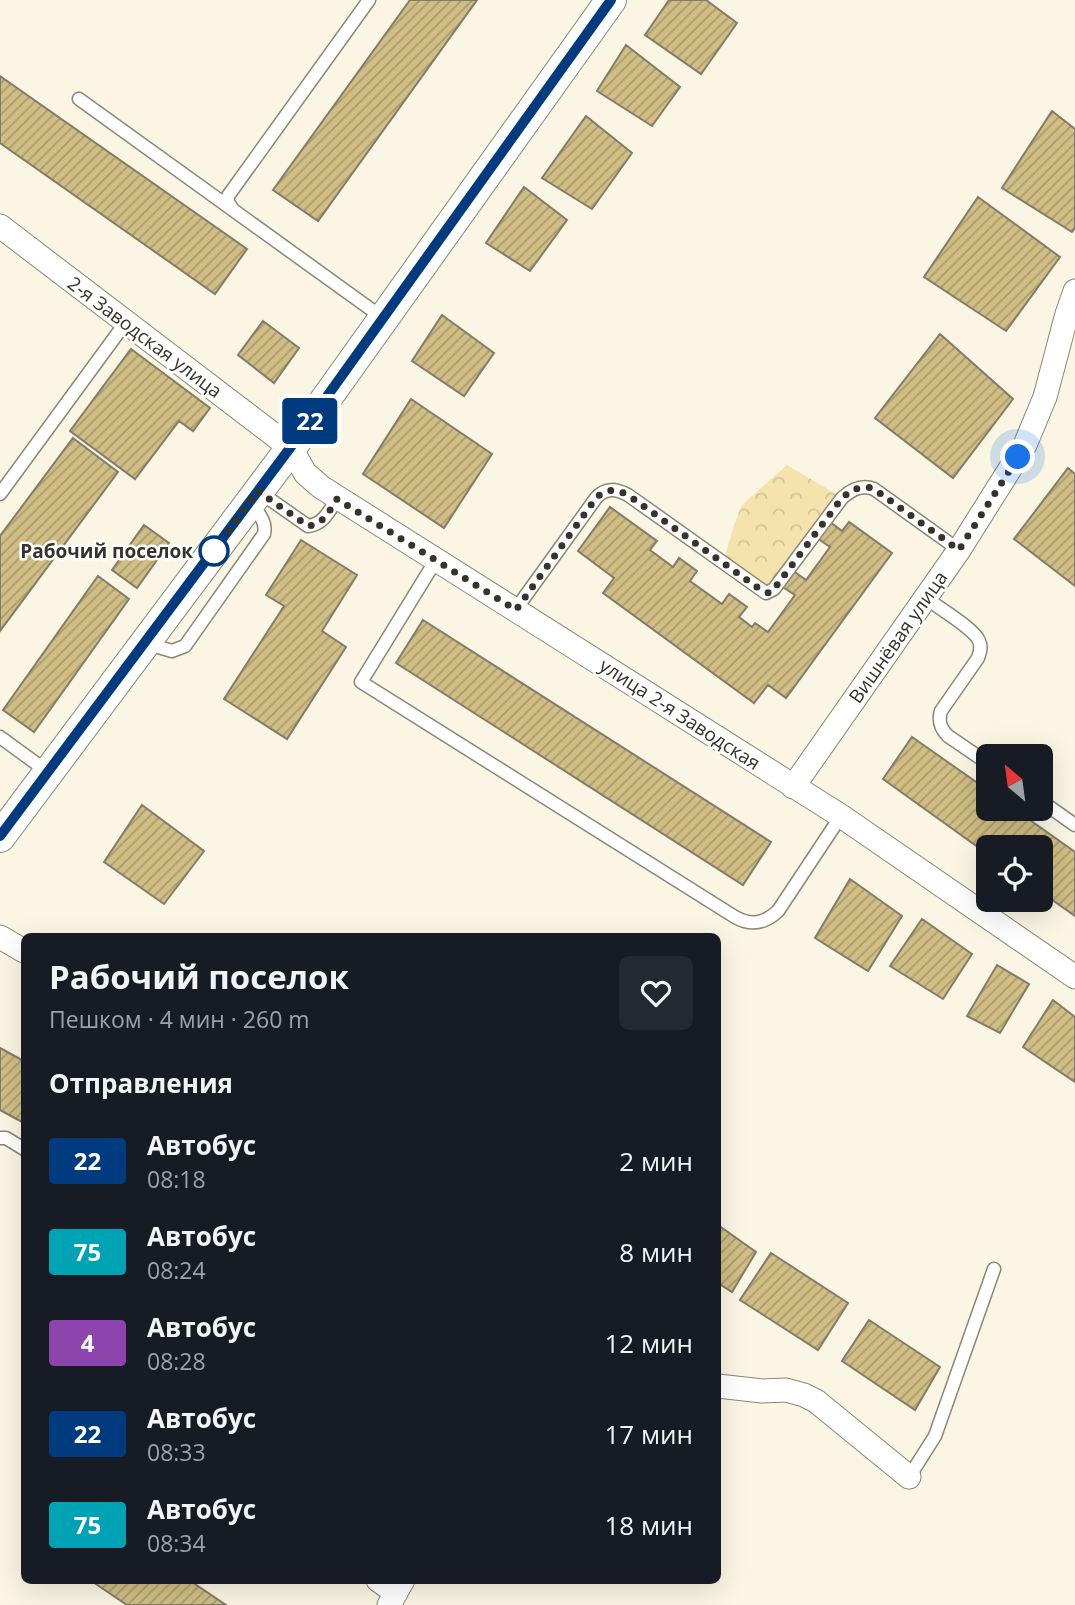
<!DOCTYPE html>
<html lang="ru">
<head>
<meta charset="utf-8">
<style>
	:root { --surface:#171b24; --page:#242831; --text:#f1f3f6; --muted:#9ea1a6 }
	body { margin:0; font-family:"Open Sans",sans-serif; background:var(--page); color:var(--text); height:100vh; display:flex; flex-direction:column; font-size:26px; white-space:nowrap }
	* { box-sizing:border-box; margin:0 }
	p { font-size:23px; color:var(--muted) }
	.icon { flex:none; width:38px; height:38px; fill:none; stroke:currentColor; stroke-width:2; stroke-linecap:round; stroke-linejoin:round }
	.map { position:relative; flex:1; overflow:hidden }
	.side { position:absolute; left:21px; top:933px; width:700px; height:651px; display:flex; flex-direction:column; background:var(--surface); border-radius:10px; box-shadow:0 7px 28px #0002 }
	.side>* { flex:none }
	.badge { padding:0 14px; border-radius:5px; font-size:24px; line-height:46px }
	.needle { width:46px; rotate:331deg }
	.fabs { position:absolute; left:976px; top:744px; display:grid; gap:14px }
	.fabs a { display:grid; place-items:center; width:77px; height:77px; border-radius:10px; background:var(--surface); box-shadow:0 7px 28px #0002; font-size:35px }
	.you { position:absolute; width:35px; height:35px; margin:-18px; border:5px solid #fff; border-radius:50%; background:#1a73e8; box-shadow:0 0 0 10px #1a73e833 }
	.map>.badge { position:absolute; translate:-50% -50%; box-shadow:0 0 0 4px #fff }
	h2 { padding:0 28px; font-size:26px; line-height:63px }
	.round { display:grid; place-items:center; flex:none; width:74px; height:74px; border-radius:10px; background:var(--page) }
	.head { display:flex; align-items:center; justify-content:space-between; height:119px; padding:0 28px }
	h1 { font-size:33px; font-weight:700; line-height:52px }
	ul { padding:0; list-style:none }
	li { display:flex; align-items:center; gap:21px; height:91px; padding:0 28px }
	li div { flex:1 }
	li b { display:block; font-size:26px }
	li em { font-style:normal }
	li .badge { min-width:77px; font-weight:700; text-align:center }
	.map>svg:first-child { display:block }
</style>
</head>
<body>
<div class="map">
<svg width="1075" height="1605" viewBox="0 0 1075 1605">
	<defs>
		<pattern id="forest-crowns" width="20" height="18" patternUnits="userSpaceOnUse" patternTransform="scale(1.75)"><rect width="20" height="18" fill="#f5e3ae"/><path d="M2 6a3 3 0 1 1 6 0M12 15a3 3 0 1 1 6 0" fill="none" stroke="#d3c396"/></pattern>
		<pattern id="building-hatch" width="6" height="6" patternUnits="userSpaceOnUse" patternTransform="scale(1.75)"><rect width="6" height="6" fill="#d1be84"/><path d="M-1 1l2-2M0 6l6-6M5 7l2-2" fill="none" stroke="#aa9b6c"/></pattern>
	</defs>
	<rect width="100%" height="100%" fill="#fbf5e3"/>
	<path fill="url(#forest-crowns)" d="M 787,465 L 836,494 L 767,588 L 725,556 L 734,525 L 742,505 Z"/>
	<path fill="url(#building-hatch)" stroke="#817c6c" stroke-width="2" d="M 410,0 L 477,0 L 318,221 L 273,190 Z
		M 669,0 L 706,0 L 737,23 L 701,74 L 645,35 Z
		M 626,45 L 680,87 L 652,126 L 597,91 Z
		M 0,76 L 247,249 L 215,294 L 0,143 Z
		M 1052,111 L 1075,129 L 1075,228 L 1072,232 L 1002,188 Z
		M 586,116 L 632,153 L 592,209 L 542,178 Z
		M 524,187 L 567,220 L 530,271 L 486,243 Z
		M 978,197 L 1060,257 L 1006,331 L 924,277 Z
		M 442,315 L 494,353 L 464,396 L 412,361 Z
		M 263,321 L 299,348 L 274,383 L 238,355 Z
		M 940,334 L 1013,399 L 953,478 L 875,418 Z
		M 131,349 L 210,408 L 193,431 L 179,421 L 135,479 L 70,431 Z
		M 411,399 L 492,454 L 444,528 L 363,474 Z
		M 73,438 L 118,472 L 0,631 L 0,536 Z
		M 1068,468 L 1075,474 L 1075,586 L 1014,539 Z
		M 610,507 L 657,541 L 650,550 L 673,567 L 679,558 L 697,571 L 690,581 L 722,604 L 729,594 L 747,607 L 739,617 L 752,627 L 755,623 L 768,632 L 795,595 L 781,586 L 792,570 L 806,580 L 830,547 L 817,538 L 830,522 L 842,531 L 849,522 L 892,553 L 786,698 L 768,685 L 754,703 L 603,593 L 614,578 L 578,551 Z
		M 144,525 L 169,543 L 137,588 L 112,570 Z
		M 301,540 L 357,575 L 322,631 L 346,647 L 287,739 L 224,699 L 284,606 L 266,595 Z
		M 98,576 L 129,599 L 34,732 L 3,710 Z
		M 423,620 L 771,842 L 743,885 L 396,663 Z
		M 912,737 L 989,791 L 989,808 L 1013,808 L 1075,852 L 1075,916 L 1041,892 L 1041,847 L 989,847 L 989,855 L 883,779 Z
		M 142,805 L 204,851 L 164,904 L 104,862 Z
		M 850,879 L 902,916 L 868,971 L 815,938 Z
		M 922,919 L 972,954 L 943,999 L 890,966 Z
		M 997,965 L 1029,984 L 1000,1033 L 967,1016 Z
		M 1053,1000 L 1075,1017 L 1075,1082 L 1023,1047 Z
		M 0,1048 L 24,1061 L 24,1123 L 0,1110 Z
		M 718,1225 L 756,1252 L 732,1292 L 718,1283 Z
		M 771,1253 L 848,1303 L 818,1350 L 740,1300 Z
		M 869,1320 L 940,1367 L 915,1410 L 842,1361 Z
		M 90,1580 L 189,1580 L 226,1605 L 127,1605 Z"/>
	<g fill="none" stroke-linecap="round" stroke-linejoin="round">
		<g stroke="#8b8676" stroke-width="15">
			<path id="service" d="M 79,99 L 383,318
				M 233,210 L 228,202 L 228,196 L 369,0
				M 258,491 L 308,526 C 324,524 329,511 337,499
				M 0,494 L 126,322
				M 436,560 L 361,682 L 735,917 C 751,926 764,924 778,911 L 841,816
				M 926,598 C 937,607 975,629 979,641 C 982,647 980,652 978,658 L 941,711 C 938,721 940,728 948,736 L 989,764
				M 516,609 L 596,498 C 606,487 616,489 628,495 L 766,593 L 774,589 L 842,498 C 851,490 861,484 874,489 L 959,550
				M 145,643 L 172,651 L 185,646 L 264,534 C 267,521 258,513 250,502
				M 0,737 L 48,772
				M 1041,801 L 1075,825
				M 0,1138 L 6,1138 L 24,1149
				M 909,1477 L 935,1436 L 994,1269"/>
		</g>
		<g stroke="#8b8676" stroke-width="25">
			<path id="minor" d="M 0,226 L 291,448 L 305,473 L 321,487 L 841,816 L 1075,977
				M 793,787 L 959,550 L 1025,445 L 1045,397 L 1067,314 L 1075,291
				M 0,937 L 24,951
				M 718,1386 L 762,1391 L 786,1390 L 804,1395 L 816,1401 L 909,1477
				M 378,1580 L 396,1593
				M 389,1605 L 403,1580"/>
		</g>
		<g stroke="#8b8676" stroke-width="32">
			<path id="tertiary" d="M 0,837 L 291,448 L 611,0"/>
		</g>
		<use href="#service" stroke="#fff" stroke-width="12"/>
		<use href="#minor" stroke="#fff" stroke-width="23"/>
		<use href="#tertiary" stroke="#fff" stroke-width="30"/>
	</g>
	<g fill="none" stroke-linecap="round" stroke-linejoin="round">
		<g stroke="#fff" stroke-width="16">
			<path id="line" d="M 0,836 L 290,448 L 611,0"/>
		</g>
		<use href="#line" stroke="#003b80" stroke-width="10"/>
		<path stroke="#36332c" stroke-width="7" stroke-dasharray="0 12.6" d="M 214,551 L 258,491 L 308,526 C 324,524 329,511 337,499 L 516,610 L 596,498 C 606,488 616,489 628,495 L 761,590 L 769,593 L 774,589 L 842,498 C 852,490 861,484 874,489 L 959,550 L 1018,457"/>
	</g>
	<circle fill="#fff" stroke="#003b80" stroke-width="3.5" cx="214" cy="551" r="14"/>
	<g text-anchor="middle" stroke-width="5" stroke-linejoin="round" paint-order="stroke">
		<g font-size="19" fill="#36332c" stroke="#fff">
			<text transform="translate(145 337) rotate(37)" y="7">2-я Заводская улица</text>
			<text transform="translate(898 637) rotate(-55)" y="7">Вишнёвая улица</text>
			<text transform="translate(680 714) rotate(33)" y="7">улица 2-я Заводская</text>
		</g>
		<g font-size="19" font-weight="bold" fill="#36332c" stroke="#fff" text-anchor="end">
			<text x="193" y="558">Рабочий поселок</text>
		</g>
	</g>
</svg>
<div class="fabs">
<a><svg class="needle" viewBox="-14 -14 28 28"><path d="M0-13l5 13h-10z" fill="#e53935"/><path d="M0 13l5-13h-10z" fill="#9ea1a6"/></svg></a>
<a><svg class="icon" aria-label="locate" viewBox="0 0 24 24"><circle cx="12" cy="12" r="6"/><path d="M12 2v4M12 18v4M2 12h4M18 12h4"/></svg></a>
</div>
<div class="you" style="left:1018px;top:457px"></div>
<b class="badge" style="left:310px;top:421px;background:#003b80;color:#fff">22</b>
<section class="side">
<div class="head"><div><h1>Рабочий поселок</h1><p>Пешком · 4 мин · 260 m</p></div><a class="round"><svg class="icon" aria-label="heart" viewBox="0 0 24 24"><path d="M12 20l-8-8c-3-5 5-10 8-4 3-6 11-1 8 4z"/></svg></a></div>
<h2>Отправления</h2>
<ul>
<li><span class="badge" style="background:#003b80;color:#fff">22</span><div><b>Автобус</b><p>08:18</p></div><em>2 мин</em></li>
<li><span class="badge" style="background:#00a3b4;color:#fff">75</span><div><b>Автобус</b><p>08:24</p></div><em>8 мин</em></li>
<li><span class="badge" style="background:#8e44ad;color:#fff">4</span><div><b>Автобус</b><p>08:28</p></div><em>12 мин</em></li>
<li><span class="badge" style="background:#003b80;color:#fff">22</span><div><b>Автобус</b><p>08:33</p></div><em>17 мин</em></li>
<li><span class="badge" style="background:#00a3b4;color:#fff">75</span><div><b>Автобус</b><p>08:34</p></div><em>18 мин</em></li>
</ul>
</section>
</div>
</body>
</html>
